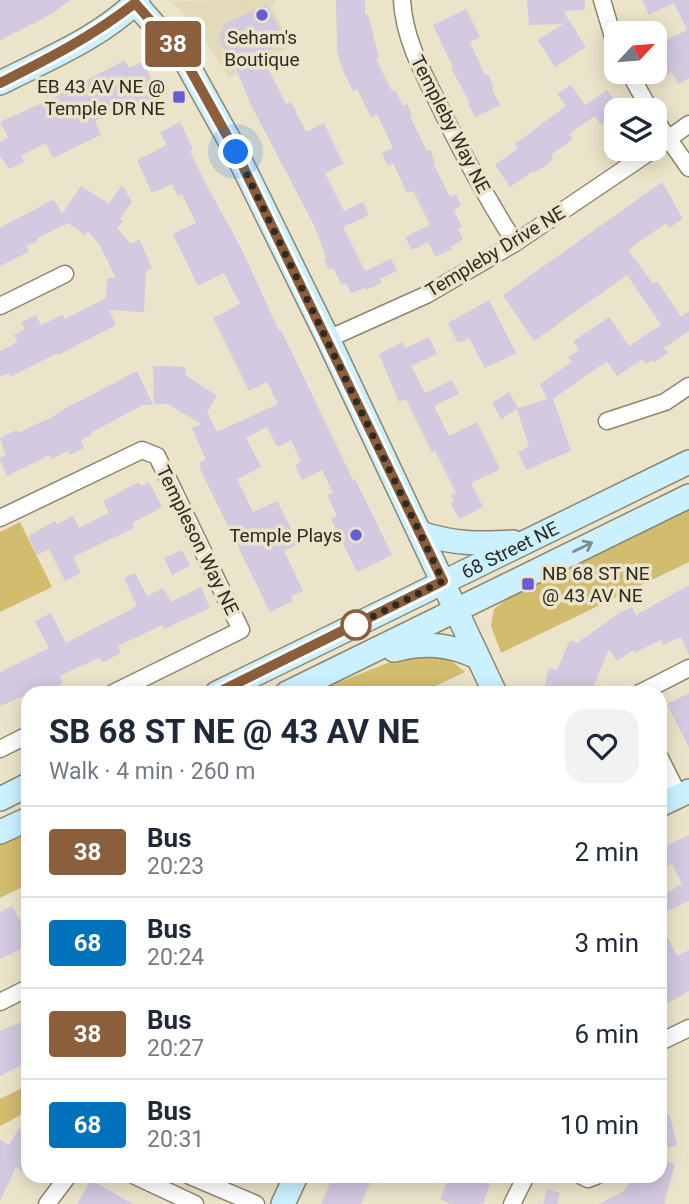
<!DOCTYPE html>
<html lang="en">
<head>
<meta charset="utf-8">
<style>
	:root { --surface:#fff; --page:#f2f2f3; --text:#1f2937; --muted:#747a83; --line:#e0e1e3 }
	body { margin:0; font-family:Roboto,sans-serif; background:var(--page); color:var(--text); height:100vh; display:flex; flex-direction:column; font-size:26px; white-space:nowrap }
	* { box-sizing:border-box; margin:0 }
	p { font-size:23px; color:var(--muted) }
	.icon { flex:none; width:38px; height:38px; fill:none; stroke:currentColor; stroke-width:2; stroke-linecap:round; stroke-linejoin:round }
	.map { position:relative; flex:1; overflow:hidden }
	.side { position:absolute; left:21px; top:686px; width:646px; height:497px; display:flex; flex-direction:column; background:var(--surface); border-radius:21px; box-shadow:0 4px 18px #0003 }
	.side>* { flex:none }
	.badge { padding:0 14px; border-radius:5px; font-size:24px; line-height:46px }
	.needle { width:46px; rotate:64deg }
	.controls { position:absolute; left:604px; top:21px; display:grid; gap:14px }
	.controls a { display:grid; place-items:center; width:63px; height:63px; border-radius:14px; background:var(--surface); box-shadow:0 4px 18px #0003; font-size:35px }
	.you { position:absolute; width:35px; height:35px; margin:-18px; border:5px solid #fff; border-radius:50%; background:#1a73e8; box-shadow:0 0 0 10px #1a73e833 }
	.map>.badge { position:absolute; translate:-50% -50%; box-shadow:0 0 0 4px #fff }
	.round { display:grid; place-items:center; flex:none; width:74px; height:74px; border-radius:21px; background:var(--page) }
	.head { display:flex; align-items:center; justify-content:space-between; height:119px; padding:0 28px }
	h1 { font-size:33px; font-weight:700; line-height:52px }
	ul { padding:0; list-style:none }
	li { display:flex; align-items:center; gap:21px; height:91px; padding:0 28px; border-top:2px solid var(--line) }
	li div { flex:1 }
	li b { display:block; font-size:26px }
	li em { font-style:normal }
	li .badge { min-width:77px; font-weight:700; text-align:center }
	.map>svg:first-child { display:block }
</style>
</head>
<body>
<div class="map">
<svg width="689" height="1204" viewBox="0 0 689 1204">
	<rect width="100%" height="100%" fill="#ebe4ca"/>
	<path fill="#e3dab9" d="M 276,0 L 272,6 L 292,46 L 229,78 L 196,27 L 171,1 Z"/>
	<path fill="#d2bc6e" d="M 689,509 L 689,562 L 501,653 L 491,626 L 494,609 L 510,597 Z
		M 20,522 L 52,587 L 0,612 L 0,532 Z
		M 424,653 L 448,658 L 465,672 L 421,693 L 312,693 L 390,662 Z
		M 28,829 L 28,884 L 0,898 L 0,843 Z
		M 28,1085 L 28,1117 L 23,1114 L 0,1126 L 0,1099 Z"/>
	<path fill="#d3c9e1" d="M 0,0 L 71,0 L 48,16 L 0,40 Z
		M 336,0 L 365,0 L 365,15 L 368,14 L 379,58 L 376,59 L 392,91 L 395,90 L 403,106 L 407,104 L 412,115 L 410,116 L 427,151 L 430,150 L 435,162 L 433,163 L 450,197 L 456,194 L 461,206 L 454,210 L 462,227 L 458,229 L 463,239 L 450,247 L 452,249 L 435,257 L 428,242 L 412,250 L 405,237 L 430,225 L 413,191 L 407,193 L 393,163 L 388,166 L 382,153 L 393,148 L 377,114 L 371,117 L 357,89 L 353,91 L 342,68 L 337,52 Z
		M 527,0 L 585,0 L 585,10 L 563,11 L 586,47 L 555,67 L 538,40 L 563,24 L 529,25 Z
		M 642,0 L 689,0 L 689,78 L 678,84 L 673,74 L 670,73 L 659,78 L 654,69 L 654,46 L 687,30 L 674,3 L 649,15 Z
		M 267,4 L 286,41 L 261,54 L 286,104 L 291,102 L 306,132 L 324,123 L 343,164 L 325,173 L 344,211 L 363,202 L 369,215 L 343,227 L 365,271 L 391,259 L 397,271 L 380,279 L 382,283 L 366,290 L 365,288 L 351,293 L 346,283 L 342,285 L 333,268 L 329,270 L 324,259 L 326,257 L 314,225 L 250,103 L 235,66 L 233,67 L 219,39 L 224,24 Z
		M 466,9 L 480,37 L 470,42 L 485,75 L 488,74 L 494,88 L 492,89 L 500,105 L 475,117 L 468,104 L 470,103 L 451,68 L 453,67 L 433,25 Z
		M 125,60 L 129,68 L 143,61 L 153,82 L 148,85 L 158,106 L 143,114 L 136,101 L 95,121 L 101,135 L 53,158 L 46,143 L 21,156 L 24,162 L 9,169 L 0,156 L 0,142 L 8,137 L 0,122 L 49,100 Z
		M 571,85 L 585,105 L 607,90 L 616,103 L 616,117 L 600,124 L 595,116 L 569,134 L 573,139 L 551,155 L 553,158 L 548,164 L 534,173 L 533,171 L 510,187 L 495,165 L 518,148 L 515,144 L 566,106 L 557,94 Z
		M 180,122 L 193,149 L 190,151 L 207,186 L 242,250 L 279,331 L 281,330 L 353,480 L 355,479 L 392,555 L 357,572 L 331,519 L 337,516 L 327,495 L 333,493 L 322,470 L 302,480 L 295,465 L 301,462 L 291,440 L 277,447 L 267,427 L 246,438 L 261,467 L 237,479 L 253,512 L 277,501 L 299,544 L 284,551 L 303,591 L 291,596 L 293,601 L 270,612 L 201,471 L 199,463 L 206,460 L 192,428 L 201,424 L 168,404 L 154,404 L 153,366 L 169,366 L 185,367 L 186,375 L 217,396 L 207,412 L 217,432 L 278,404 L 267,382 L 249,391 L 213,318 L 240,304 L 224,273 L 198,286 L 173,234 L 196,223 L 182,194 L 178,196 L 172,184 L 152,193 L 137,160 L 167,145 L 160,132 Z
		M 662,182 L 683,219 L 669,228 L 666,223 L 628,250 L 653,284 L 657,281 L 681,317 L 689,311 L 689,331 L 664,348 L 668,353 L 655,362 L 653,360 L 646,364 L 642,359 L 617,376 L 607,361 L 553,399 L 571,451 L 526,470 L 518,452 L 529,447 L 517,409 L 501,419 L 492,403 L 509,392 L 518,408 L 547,399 L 540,384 L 572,362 L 568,357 L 579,350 L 573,341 L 609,317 L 629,346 L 661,325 L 627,275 L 534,341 L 503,295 Z
		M 122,185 L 132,202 L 120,219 L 123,222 L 117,228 L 131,244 L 139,239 L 152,268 L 146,271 L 144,312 L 109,310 L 116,325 L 58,355 L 57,353 L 10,377 L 9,373 L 0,377 L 0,351 L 18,342 L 14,335 L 25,329 L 21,322 L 36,315 L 41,325 L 62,315 L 65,319 L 106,298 L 107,278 L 116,278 L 99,244 L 88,231 L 85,235 L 68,223 L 37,238 L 38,241 L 26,246 L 29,252 L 0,266 L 0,228 L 54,199 L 62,214 L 81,186 L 109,204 Z
		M 489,300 L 516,353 L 485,368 L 469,338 L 458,343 L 448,323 Z
		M 429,337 L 437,354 L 411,366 L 425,393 L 452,380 L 459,394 L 434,406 L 449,436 L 477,422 L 500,469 L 471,483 L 483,507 L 459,519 L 451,504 L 454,502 L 451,495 L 456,493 L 435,451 L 432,453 L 406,399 L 399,402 L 379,354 L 403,342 L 405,348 Z
		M 137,371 L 153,405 L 143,405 L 90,433 L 92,435 L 81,440 L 84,448 L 70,455 L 68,451 L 52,459 L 50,455 L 7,476 L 0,461 L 0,458 L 6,455 L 0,438 L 17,430 L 18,433 L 56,415 L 55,414 Z
		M 139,482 L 141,486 L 149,482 L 162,507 L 132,523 L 134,528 L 73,557 L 81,573 L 65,581 L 49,549 L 37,555 L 28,536 L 55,521 L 57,524 L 73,516 L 79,528 L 109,513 L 103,501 Z
		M 182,550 L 190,566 L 172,575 L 164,558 Z
		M 135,573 L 147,596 L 163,588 L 171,602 L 201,587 L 210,608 L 164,629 L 162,625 L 118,646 L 121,653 L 103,662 L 100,658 L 94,660 L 60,676 L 63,683 L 50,690 L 47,686 L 0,706 L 0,672 L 49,648 L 35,621 L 51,613 L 66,643 L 137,606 L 124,578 Z
		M 689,585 L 689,655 L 681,637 L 663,645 L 661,640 L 634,653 L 633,650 L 617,661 L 609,649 L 591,693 L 560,693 L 544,689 L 549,668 L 557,670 L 570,640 L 577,643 L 621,612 L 632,607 L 636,615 Z
		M 689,693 L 689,748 L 667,704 Z
		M 689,835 L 689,901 L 660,915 L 660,897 L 682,884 L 672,864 L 660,870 L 660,849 Z
		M 12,906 L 28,935 L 28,946 L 0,959 L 0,912 Z
		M 660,922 L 677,956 L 689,950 L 689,991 L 660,1008 Z
		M 28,1019 L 28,1062 L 0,1076 L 0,1031 Z
		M 660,1101 L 671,1119 L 677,1145 L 660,1150 Z
		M 19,1128 L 28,1134 L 28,1175 L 16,1167 L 0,1201 L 0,1139 L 9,1145 Z
		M 660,1159 L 675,1164 L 664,1204 L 599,1204 L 624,1191 L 634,1176 L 660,1176 Z
		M 333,1176 L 373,1176 L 361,1204 L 321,1204 Z
		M 450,1176 L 485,1176 L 483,1181 L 490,1184 L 483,1204 L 451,1204 L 440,1199 Z
		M 91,1180 L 133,1204 L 77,1204 Z
		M 547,1189 L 560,1193 L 557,1204 L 543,1204 Z"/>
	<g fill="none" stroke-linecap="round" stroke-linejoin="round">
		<g stroke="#8c866f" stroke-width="19">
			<path id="street" d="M 402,0 C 404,37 421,69 437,101 C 460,150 486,197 515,243
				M 602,0 L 616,47
				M 629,72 L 650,110
				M 654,118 L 689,168
				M 660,145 L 689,124
				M 0,306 L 65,274
				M 328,339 L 426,295 L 515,243 L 654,149
				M 607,421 L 665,402 L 689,386
				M 0,518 L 142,450 L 157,456 L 241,630 L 113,693
				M 640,693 L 689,668
				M 0,749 L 28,735
				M 660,758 L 679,796
				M 0,1002 L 28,988
				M 660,1042 L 689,1028
				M 135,1176 L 195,1204
				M 190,1176 L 256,1204
				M 582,1176 L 588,1179 L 596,1176
				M 47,1204 L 68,1176
				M 512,1204 L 526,1176"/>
		</g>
		<g stroke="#8c866f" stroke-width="26">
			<g id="secondary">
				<path d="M 135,3 L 185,60 L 236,152 L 328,339 L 495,693"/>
				<path d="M 0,83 C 47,59 100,38 138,0"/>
				<path d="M 420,533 C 454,544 478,544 513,542"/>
				<path d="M 394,650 C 425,642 449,644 477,657"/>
				<path id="s1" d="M 217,693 L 689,462"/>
				<path d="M 287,693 L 689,496"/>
				<path d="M 0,799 L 28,785"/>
				<path d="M 660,805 L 689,791"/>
				<path d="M 0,832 L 28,819"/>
				<path d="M 283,1204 L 296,1176"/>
			</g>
		</g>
		<use href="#street" stroke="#fff" stroke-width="16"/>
		<use href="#secondary" stroke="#cbf1ff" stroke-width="23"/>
	</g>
	<defs><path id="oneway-shaft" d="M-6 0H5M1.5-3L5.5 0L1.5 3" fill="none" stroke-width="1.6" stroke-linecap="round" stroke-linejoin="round" transform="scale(1.75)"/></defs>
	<use stroke="#7c8e90" href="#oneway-shaft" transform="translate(583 547) rotate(-26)"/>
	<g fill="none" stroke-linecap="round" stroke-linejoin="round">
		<g stroke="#fff" stroke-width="16">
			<path id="line" d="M 0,83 C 48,59 93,36 135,3 L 185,60 L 236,152 L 443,581 L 217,693"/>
		</g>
		<use href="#line" stroke="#8b5e3c" stroke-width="10"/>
		<path stroke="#2e2b22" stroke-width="7" stroke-dasharray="0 12.6" d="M 236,152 L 443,581 L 356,625"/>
	</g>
	<g fill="#675dd7" stroke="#ebe4ca" stroke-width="2.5">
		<circle cx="262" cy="15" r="7"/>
		<rect x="172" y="90" width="14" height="14" rx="3.5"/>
		<circle cx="356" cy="535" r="7"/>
		<rect x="521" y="577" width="14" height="14" rx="3.5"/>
	</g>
	<circle fill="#fff" stroke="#8b5e3c" stroke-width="3.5" cx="356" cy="625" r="14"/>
	<g text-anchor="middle" stroke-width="7" stroke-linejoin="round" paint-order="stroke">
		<g font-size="19" fill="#2e2b22" stroke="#ebe4ca" text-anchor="end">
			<text x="262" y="44" text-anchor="middle">Seham's<tspan x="262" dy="22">Boutique</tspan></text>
			<text x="165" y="93">EB 43 AV NE @<tspan x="165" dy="22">Temple DR NE</tspan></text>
			<text x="342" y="542">Temple Plays</text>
			<text x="542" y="580" text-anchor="start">NB 68 ST NE<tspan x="542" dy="22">@ 43 AV NE</tspan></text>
		</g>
		<g font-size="19" fill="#2e2b22" stroke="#ebe4ca">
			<text transform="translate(451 124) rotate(63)" y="7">Templeby Way NE</text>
			<text transform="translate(495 251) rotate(-31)" y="7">Templeby Drive NE</text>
			<text transform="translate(198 540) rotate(64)" y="7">Templeson Way NE</text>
			<text dy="7" stroke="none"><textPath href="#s1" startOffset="326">68 Street NE</textPath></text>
		</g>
	</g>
</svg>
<div class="controls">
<a><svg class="needle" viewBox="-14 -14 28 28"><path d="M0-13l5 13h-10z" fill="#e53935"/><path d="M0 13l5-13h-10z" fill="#747a83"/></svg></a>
<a><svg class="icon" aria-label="layers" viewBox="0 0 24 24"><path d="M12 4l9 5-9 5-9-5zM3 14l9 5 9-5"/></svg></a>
</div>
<div class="you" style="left:236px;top:152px"></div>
<b class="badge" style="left:173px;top:44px;background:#8b5e3c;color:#fff">38</b>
<section class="side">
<div class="head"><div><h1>SB 68 ST NE @ 43 AV NE</h1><p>Walk · 4 min · 260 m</p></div><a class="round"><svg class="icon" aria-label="heart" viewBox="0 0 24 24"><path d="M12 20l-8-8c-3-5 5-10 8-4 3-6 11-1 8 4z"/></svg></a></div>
<ul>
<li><span class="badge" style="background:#8b5e3c;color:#fff">38</span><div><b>Bus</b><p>20:23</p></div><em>2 min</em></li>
<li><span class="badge" style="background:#0072bc;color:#fff">68</span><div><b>Bus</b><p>20:24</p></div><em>3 min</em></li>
<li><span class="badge" style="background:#8b5e3c;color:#fff">38</span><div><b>Bus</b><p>20:27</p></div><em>6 min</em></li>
<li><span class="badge" style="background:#0072bc;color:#fff">68</span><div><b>Bus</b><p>20:31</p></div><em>10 min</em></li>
</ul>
</section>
</div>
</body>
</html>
